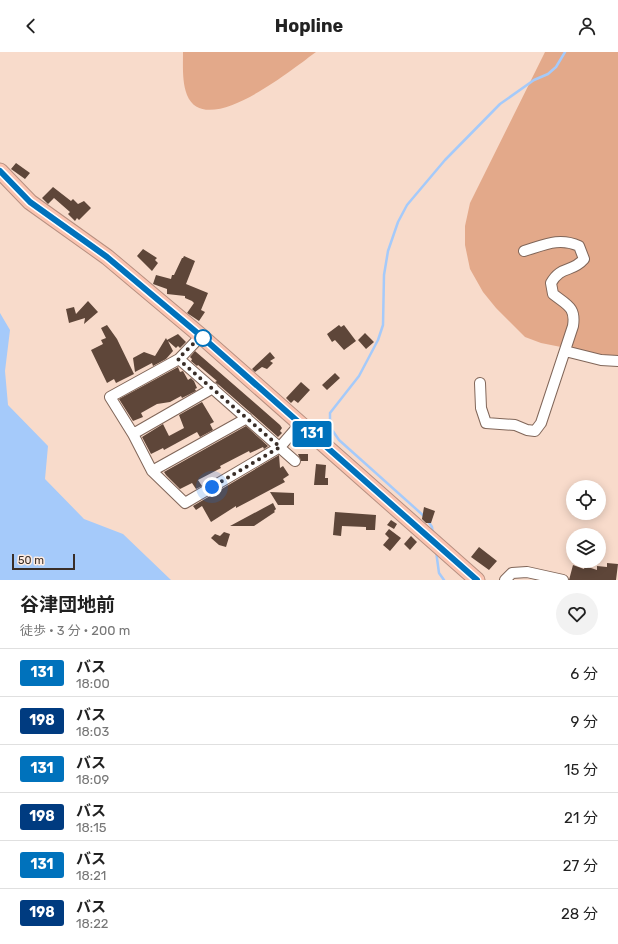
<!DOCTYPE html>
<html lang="ja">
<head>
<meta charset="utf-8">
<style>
	:root { --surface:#fff; --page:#f2f2f2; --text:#222; --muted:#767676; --line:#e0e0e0 }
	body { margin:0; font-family:Rubik,"Noto Sans JP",sans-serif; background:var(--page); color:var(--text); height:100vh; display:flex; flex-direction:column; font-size:15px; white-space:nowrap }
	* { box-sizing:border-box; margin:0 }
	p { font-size:13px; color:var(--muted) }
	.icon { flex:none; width:22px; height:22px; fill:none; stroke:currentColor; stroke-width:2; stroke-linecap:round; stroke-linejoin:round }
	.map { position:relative; height:528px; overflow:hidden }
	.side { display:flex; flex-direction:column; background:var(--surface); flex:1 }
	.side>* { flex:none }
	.badge { padding:0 8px; border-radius:3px; font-size:14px; line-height:26px }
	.buttons { position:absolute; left:566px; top:428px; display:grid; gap:8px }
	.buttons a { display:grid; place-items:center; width:40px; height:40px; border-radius:50%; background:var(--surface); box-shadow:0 2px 10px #0003; font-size:20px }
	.scale { position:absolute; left:12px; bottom:10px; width:63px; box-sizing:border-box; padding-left:4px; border:2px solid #392e28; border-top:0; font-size:11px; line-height:14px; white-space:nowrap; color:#392e28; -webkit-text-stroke:3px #fdebe1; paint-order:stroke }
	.you { position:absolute; width:20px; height:20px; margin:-10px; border:3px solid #fff; border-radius:50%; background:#1a73e8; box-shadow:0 0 0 6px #1a73e833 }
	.map>.badge { position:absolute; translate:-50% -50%; box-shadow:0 0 0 2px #fff }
	.round { display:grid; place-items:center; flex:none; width:42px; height:42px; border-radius:21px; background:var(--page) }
	.overview { display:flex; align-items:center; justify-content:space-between; height:68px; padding:0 20px }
	h1 { font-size:19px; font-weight:700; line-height:30px }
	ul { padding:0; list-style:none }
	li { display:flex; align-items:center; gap:12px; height:48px; padding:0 20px; border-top:1px solid var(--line) }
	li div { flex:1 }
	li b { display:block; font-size:15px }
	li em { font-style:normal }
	li .badge { min-width:44px; font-weight:700; text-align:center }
	header { display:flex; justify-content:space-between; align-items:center; height:52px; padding:0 20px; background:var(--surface); font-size:18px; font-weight:700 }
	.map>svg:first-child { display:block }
</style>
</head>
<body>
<header><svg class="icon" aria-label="back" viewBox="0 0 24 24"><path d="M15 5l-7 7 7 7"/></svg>Hopline<svg class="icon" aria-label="person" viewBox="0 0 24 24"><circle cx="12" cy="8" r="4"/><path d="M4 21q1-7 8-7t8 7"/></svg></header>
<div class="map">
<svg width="618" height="528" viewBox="0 0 618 528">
	<rect width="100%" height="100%" fill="#f8dbcb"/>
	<path fill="#e3a98a" d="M 183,0 L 316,0 C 295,15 206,89 187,43 C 182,30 183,14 183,0 Z
		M 545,0 L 618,0 L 618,312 L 571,297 L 541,291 L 525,285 L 496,256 L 483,240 L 470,217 L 465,193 L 465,174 L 470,151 Z"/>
	<path fill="#a5cafa" d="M 0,261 L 10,278 L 5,319 L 8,353 L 48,394 L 45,427 L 84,467 L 123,482 L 171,528 L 0,528 Z"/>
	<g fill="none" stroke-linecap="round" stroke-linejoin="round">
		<path stroke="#a5cafa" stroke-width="2.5" d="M 425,465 L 339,388 L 330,375 L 330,361 L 359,324 L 378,288 L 383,273 L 384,223 L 388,199 L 398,170 L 407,153 L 445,108 L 500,52 L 534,28 L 548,22 L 556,15 L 565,0
			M 428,469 L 432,475 L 433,482
			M 436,499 L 439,521 L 444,528"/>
	</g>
	<path fill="#5e4639" d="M 16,111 L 30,121 L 25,127 L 11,117 Z
		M 53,135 L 71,149 L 73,147 L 78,152 L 84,149 L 91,156 L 79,168 L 77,166 L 75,169 L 68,162 L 70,160 L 54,146 L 48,152 L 42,146 Z
		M 143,197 L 157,206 L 155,208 L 158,211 L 152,219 L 137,204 Z
		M 184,204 L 195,209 L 186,232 L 208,241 L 201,258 L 205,260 L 199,269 L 187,261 L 194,251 L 192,249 L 185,246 L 185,244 L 167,242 L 167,237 L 153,232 L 156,223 L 171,227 L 172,223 L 174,223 L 182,206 L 183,206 Z
		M 88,249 L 98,260 L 84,272 L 85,266 L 69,271 L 66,257 L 74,255 L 76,262 Z
		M 107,273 L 117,287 L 134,322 L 116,331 L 114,327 L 107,331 L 91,298 L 103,292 L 101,288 L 106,286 L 101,276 Z
		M 339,273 L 341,275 L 344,273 L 356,289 L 344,298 L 335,288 L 332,290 L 327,282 Z
		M 365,281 L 374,290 L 366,297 L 358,288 Z
		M 178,282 L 186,290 L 180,296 L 178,294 L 176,296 L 168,289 L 173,299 L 166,307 L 153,314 L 152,311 L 135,320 L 133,306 L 144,300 L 155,304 L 166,286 L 167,288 Z
		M 195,299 L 280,373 L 282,376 L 280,379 L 282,381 L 278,385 L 219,333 L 215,330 L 217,329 L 198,313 L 197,314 L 191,309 L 192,307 L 190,305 Z
		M 270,300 L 275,306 L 270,309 L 273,311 L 267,317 L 262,315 L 255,320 L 252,317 Z
		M 178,315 L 180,320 L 183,319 L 188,328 L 191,326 L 194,329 L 197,336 L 195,337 L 196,339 L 182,346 L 181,344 L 170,350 L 157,352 L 141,361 L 143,365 L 133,369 L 119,347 Z
		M 335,321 L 340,326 L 327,338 L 322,333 Z
		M 301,330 L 310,338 L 298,351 L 294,348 L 291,351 L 286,346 Z
		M 202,350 L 214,370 L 210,372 L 213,378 L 200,385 L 197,380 L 164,398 L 163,396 L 151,402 L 142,385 L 163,372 L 169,384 L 184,376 L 179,363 Z
		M 246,374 L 268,394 L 267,395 L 264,397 L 263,395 L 250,401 L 249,399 L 220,414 L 221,416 L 198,428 L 202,434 L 196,437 L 192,431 L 180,437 L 166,423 L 164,420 Z
		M 298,402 L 308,402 L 308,409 L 301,409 Z
		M 279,403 L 280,416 L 283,414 L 289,423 L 283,427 L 285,430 L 236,456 L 236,454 L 211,470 L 202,454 L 196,458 L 193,454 Z
		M 316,412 L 326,413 L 325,426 L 328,426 L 328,433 L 314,433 Z
		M 270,440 L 294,441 L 294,453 L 278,453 Z
		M 273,451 L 276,457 L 274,459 L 275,460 L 254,474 L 230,474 Z
		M 424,455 L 435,459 L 431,471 L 426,471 L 422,467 Z
		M 335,460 L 376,463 L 375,478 L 366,478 L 366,475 L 342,474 L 341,484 L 333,483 Z
		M 391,468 L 397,472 L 394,477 L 387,473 Z
		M 389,477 L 401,486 L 390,499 L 383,493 L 389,486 L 385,482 Z
		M 224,480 L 230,482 L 226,495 L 219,493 L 211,486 L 215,482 L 220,484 Z
		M 411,484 L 417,490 L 410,498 L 404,492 Z
		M 479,495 L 497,509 L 489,518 L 471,505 Z
		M 607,511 L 618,512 L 616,528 L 569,528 L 573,513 L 584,517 L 585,514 L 597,518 L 597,514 L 607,515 Z"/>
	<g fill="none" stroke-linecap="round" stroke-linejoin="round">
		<g stroke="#806659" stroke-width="12">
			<path id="minor" d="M 201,284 L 179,307 L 110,345 L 133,382 L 152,419 L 185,451 L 280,395 L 300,372
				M 565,299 L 601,308 L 618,309
				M 179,307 L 295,409
				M 480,331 L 481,356 L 486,371 L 515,373 L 527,378 L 535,379 L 541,371 L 573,274 C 576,255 567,253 553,242 L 551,231 C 561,213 572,221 584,207 L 579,194 C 559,185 544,193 524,199
				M 133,382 L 213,336
				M 152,419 L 247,366
				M 505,528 L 512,521 L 527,520 L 563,528"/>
		</g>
		<g stroke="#b79081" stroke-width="17">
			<path id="highway" d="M 0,119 L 30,150 L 107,205 L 201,284 L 477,528"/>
		</g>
		<use href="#minor" stroke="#fff" stroke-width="10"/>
		<use href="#highway" stroke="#fbc4b1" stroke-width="15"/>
	</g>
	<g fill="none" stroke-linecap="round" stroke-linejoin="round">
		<g stroke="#fff" stroke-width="9">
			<path id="line" d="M 0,119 L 30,150 L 107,205 L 201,284 L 477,528"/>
		</g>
		<use href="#line" stroke="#0072bc" stroke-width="6"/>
		<path stroke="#392e28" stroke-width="4" stroke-dasharray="0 7.2" d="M 203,286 L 201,284 L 178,307 L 280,395 L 212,435"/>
	</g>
	<circle fill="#fff" stroke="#0072bc" stroke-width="2" cx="203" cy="286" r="8"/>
</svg>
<div class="buttons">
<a><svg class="icon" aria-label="locate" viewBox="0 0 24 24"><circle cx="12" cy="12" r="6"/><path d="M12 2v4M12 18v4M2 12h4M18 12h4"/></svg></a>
<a><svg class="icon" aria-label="layers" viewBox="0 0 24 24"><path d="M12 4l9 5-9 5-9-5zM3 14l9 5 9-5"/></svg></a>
</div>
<div class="scale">50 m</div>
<div class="you" style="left:212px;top:435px"></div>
<b class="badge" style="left:312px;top:382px;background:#0072bc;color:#fff">131</b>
</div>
<section class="side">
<div class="overview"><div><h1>谷津団地前</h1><p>徒歩 · 3 分 · 200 m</p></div><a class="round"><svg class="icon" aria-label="heart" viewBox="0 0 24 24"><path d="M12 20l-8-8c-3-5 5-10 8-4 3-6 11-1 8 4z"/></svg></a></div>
<ul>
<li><span class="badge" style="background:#0072bc;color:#fff">131</span><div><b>バス</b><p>18:00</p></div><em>6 分</em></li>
<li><span class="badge" style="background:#003b80;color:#fff">198</span><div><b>バス</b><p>18:03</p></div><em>9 分</em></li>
<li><span class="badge" style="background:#0072bc;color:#fff">131</span><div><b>バス</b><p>18:09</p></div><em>15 分</em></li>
<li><span class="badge" style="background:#003b80;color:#fff">198</span><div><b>バス</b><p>18:15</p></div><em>21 分</em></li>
<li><span class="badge" style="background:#0072bc;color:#fff">131</span><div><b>バス</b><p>18:21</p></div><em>27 分</em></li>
<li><span class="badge" style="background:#003b80;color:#fff">198</span><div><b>バス</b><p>18:22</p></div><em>28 分</em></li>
</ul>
</section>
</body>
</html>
